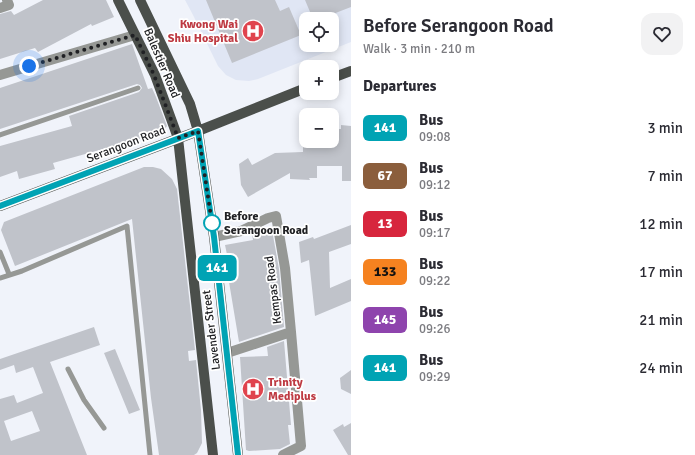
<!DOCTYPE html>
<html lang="en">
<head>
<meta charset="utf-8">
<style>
	:root { --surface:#fff; --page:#f2f2f3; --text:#2b2b33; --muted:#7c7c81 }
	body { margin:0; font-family:Signika,sans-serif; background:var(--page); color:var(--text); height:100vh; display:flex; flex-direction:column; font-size:15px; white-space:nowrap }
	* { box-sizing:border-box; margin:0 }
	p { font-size:13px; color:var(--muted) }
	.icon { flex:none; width:22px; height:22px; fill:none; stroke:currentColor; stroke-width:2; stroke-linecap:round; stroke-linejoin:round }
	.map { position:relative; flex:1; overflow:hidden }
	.drawer { display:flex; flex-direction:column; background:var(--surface); width:344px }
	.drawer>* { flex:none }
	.badge { padding:0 8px; border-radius:6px; font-size:14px; line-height:26px }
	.controls { position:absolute; left:299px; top:12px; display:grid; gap:8px }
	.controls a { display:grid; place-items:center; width:40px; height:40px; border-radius:8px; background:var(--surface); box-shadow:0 2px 10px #0003; font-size:20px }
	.you { position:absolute; width:20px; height:20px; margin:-10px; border:3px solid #fff; border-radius:50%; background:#1a73e8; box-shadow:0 0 0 6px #1a73e833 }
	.map>.badge { position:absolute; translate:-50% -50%; box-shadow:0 0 0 2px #fff }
	h2 { padding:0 12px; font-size:15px; line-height:36px }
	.round { display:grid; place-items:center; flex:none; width:42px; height:42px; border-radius:12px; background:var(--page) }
	.summary { display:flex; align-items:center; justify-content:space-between; height:68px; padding:0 12px }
	h1 { font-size:19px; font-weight:600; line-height:30px }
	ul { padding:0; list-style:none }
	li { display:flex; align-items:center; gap:12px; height:48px; padding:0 12px }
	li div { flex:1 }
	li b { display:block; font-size:15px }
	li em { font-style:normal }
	li .badge { min-width:44px; font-weight:700; text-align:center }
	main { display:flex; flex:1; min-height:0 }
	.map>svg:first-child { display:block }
</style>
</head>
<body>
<main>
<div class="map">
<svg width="351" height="455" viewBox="0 0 351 455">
	<rect width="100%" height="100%" fill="#f0f3fa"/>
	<path fill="#e0e6f4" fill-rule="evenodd" d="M 185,0 L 351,0 L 351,42 L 258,79 L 249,81 L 236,80 L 226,75 L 218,66 L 193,15 ZM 306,19 L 332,19 L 332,45 L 306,45 Z"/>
	<path fill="#c0c3ca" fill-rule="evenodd" d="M 43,0 L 106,0 L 114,17 L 92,26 L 91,24 L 38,52 L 35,48 L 0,59 L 0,14 L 11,11 L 14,15 Z
		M 206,0 L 275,0 L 280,11 L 289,7 L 301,35 L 232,63 Z
		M 305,0 L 351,0 L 351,7 L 320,19 L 313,19 Z
		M 132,44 L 148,89 L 152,88 L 156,97 L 167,126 L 165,129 L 154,137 L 139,139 L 53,163 L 55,169 L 19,179 L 17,171 L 0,177 L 0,146 L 72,126 L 69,116 L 139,92 L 142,88 L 140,85 L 137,84 L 0,129 L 0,88 Z
		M 341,125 L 351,126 L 351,181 L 342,181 L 342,166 L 317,166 L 317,178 L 309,178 L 310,180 L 290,179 L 290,173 L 248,197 L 241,185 L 239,164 L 248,158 L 252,165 L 275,153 L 303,152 L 303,141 L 332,141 L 332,129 L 341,129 Z
		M 144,167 L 153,167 L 161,169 L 172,179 L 177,189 L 195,350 L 188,351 L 189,361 L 196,360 L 201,410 L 202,443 L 197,453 L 194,455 L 159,455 L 151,398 L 132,219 L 15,266 L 1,230 L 4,222 Z
		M 351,225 L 351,244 L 329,252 L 330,288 L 351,279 L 351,301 L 315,316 L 309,260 L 301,263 L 299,242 L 313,237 L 314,239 Z
		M 272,230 L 279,269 L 284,327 L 239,342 L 227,270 L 230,269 L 225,245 L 253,240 L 252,234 Z
		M 94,327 L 100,345 L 50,362 L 87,455 L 0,455 L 0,399 L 14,395 L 17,403 L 43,393 L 33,367 L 16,373 L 14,365 L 0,370 L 0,359 ZM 32,411 L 40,431 L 11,441 L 4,421 Z
		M 284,341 L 291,425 L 288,425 L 290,444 L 280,449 L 249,451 L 246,450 L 240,357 L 268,356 L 267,347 Z
		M 115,349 L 140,410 L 129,414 L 104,353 Z
		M 351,370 L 351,394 L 341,389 L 340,378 Z
		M 351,423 L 351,455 L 348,455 L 333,430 L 343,424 L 344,427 Z"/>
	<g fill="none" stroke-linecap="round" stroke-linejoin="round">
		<path stroke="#969895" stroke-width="5" d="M 0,135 L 138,88
			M 0,252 L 9,274
			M 0,278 L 22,271 L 127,226 L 150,455
			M 68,369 L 84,400 L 104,428"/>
		<path stroke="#969895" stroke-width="10" d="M 0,8 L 9,5 L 7,0
			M 0,75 L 135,35
			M 214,237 L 241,231 L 268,218 L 276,216 L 285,268 L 291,332 L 301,446 L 283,455
			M 227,353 L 291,332"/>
		<path stroke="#4b4f4b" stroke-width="10" d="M 118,0 L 155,75 L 178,138 L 213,455
			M 140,0 L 190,104 L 198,131 L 214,237 L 238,455
			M 332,78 L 351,71
			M 0,206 L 198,131 L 306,88"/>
	</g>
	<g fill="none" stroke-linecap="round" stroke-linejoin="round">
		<g stroke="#fff" stroke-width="9">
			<path id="line" d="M 0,206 L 198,131 L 214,237 L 238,455"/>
		</g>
		<use href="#line" stroke="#00a3b4" stroke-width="6"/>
		<path stroke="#202124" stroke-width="4" stroke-dasharray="0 7.2" d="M 29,66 L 135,35 L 154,75 L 178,138 L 198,131 L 212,223"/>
	</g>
	<defs>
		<g id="hospital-disc" transform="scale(1.15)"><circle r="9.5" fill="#e0444e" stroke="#fff"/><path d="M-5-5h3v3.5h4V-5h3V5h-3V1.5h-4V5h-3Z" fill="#fff"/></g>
	</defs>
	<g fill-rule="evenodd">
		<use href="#hospital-disc" x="253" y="31"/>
		<use href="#hospital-disc" x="253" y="389"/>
	</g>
	<circle fill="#fff" stroke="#00a3b4" stroke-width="2" cx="212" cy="223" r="8"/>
	<g text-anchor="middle" stroke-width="3.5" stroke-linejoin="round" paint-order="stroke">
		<g font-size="12" font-weight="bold" fill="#be3a42" stroke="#fff" text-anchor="end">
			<text x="238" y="28">Kwong Wai<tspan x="238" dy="14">Shiu Hospital</tspan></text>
			<text x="268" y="386" text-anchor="start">Trinity<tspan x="268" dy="14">Mediplus</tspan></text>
		</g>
		<g font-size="12" fill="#202124" stroke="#fff">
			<text transform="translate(162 63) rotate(67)" y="4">Balestier Road</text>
			<text transform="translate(126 144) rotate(-21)" y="4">Serangoon Road</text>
			<text transform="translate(273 290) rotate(-97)" y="4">Kempas Road</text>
			<text transform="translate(211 330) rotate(-97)" y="4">Lavender Street</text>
		</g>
		<g font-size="12" font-weight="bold" fill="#202124" stroke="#fff" text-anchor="start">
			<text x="224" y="220">Before<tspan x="224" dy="14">Serangoon Road</tspan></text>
		</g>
	</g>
</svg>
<div class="controls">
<a><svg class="icon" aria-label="locate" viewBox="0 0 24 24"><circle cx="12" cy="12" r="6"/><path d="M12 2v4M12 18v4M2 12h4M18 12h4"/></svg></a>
<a>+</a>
<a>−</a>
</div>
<div class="you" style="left:29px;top:66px"></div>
<b class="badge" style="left:217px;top:268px;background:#00a3b4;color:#fff">141</b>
</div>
<section class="drawer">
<div class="summary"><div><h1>Before Serangoon Road</h1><p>Walk · 3 min · 210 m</p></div><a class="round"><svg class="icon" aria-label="heart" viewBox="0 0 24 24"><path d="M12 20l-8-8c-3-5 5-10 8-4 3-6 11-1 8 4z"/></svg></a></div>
<h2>Departures</h2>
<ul>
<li><span class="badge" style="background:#00a3b4;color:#fff">141</span><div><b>Bus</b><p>09:08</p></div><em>3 min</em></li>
<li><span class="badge" style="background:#8b5e3c;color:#fff">67</span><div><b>Bus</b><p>09:12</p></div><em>7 min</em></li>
<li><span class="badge" style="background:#d7263d;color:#fff">13</span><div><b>Bus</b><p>09:17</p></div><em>12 min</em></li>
<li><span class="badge" style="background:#f58220;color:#111">133</span><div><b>Bus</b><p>09:22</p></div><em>17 min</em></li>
<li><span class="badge" style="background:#8e44ad;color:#fff">145</span><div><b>Bus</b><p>09:26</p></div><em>21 min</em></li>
<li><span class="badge" style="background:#00a3b4;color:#fff">141</span><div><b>Bus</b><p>09:29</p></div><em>24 min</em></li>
</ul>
</section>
</main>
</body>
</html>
